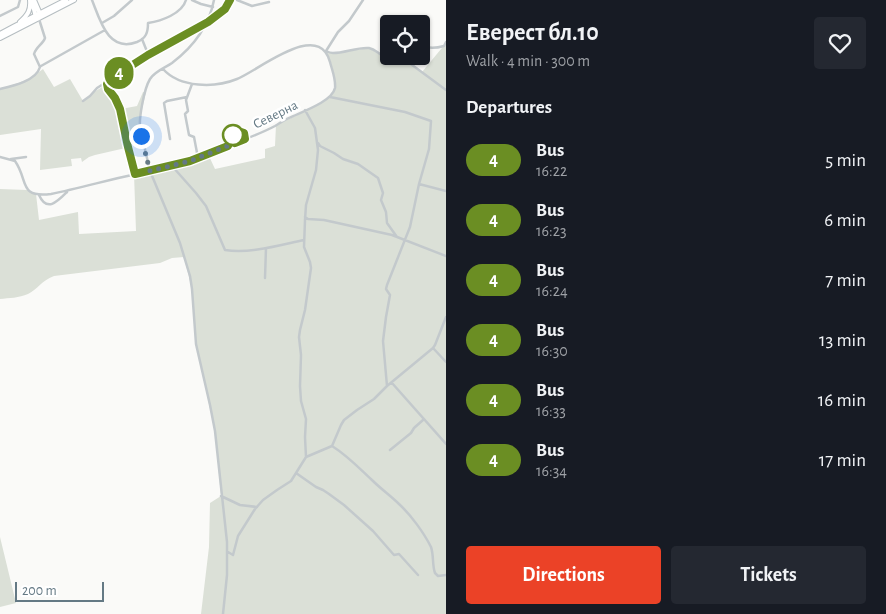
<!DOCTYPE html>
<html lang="en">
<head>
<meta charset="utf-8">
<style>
	:root { --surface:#171b24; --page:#242831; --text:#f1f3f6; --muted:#9ea1a6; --accent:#eb4227 }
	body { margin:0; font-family:"Alegreya Sans",sans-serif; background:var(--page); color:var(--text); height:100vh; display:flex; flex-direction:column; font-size:19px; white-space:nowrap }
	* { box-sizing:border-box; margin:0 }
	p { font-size:16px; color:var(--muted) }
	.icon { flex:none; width:28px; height:28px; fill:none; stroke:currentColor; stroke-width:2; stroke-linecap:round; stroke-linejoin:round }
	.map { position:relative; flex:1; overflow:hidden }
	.panel { display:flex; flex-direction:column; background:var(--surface); width:440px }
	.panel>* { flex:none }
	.badge { padding:0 10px; border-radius:16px; font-size:18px; line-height:32px }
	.controls { position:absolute; left:380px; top:15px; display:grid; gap:10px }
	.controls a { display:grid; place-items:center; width:50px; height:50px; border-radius:5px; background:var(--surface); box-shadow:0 1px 4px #0004; font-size:25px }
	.scale { position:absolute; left:15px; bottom:12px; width:89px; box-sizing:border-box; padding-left:5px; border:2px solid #647984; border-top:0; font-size:14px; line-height:18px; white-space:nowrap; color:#647984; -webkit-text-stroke:4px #fff; paint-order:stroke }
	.you { position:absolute; width:25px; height:25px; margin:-12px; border:4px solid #fff; border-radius:50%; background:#1a73e8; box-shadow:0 0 0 8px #1a73e833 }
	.map>.badge { position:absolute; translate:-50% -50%; box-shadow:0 0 0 2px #fff }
	h2 { padding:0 20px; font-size:19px; line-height:45px }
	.round { display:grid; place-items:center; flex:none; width:52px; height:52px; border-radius:5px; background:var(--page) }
	.headline { display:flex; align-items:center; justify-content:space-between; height:85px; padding:0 20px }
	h1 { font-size:24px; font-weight:700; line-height:38px }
	.cta { display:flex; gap:10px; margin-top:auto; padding:10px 20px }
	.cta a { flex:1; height:58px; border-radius:5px; background:var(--accent); color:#fff; font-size:20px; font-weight:700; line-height:58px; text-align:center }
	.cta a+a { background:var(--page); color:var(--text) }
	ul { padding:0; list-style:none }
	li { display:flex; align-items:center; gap:15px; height:60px; padding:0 20px }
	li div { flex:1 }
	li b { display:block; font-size:19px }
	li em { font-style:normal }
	li .badge { min-width:55px; font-weight:700; text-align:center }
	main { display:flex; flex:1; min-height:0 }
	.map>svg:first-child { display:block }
</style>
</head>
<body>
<main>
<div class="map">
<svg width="446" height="614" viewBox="0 0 446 614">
	<rect width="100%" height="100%" fill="#fafaf8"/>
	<path fill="#dbe0d7" d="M 446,43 L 446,614 L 201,614 L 209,547 L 210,503 L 221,496 L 215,432 L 196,344 L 192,289 L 184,257 L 172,258 L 160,263 L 54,276 C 41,281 38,289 28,294 C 19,298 9,298 0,299 L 0,189 L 27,190 L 36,194 L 39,220 L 78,212 L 79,234 L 136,231 L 134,174 L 190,161 L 208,154 L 215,169 L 265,158 L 265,149 L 275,146 L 276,125 C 287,120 328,102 333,93 C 338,84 331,59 326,51 L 334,53 L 369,48 L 382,56 L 400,56 L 422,72 Z
		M 43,69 L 54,87 L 70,79 L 83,101 L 94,92 L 107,84 L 121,109 L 137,106 L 143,92 L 146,92 L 139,123 L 143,144 L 95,155 L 89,157 L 82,162 L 81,158 L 71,159 L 72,166 L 40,170 L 41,129 L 0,135 L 0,89 C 18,83 28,81 43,69 Z
		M 0,537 L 16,603 L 0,607 Z"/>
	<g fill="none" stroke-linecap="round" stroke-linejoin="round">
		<g stroke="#b5bdc1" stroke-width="6">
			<path id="secondary" d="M 34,0 L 40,14
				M 32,2 L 36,17
				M 20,22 C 28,15 31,10 30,0
				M 15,26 L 66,0
				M 0,34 L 15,26
				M 0,38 L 74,0"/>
		</g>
		<path stroke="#c3c9cc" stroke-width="2.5" d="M 92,0 C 100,20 108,53 137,42 C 146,38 148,33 148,23 C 161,21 182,14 186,0
			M 192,0 L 201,4 L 213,7
			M 214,0 C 209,26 193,47 172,63 C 165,68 155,71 150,79 C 144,89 139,117 140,128 L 150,171 L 180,243 L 190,276 L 192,289 L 196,344 L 210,405 L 215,431 L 227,542 L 227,575 L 223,614
			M 237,0 L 252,6 L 269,2
			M 363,0 L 349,21 L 338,32 L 326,51 C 328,52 331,53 333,53 C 345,53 357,47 369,48 C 379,50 379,59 394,56
			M 0,16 L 18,7 L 20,0
			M 102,23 L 114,16 L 132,0
			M 142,39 L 148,54
			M 421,45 C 428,49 437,48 444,46 L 446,42
			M 400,56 L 446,90
			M 41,66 L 105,30
			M 192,84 L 186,100 L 188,111 L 185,114 L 189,135 L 194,137 L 198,158
			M 0,89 C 13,86 36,81 40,67 L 34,54 C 36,47 43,44 45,38 L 39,19
			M 330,97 L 405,112 L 431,121 L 429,149 L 419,184 L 410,227 L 387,285 L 386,289 L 390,295 L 386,317 L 383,341 L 387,386
			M 83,101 L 90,96 L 97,88 L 108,81
			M 305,110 L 315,128 L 318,150 L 316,170 L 306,205 L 305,220 L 304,247 L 310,262 L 311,268 L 305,310 L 300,330 L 299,337 L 301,355 L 300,386 L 301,401 L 306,419 L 305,437 L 306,457
			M 170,139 L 164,103 L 167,101 L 187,97
			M 318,143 L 320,146 L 334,153 L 343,159 L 358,164 L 378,178 L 383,193 L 381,200 L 386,212 L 387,223 L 397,237
			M 0,157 L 15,161 C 29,181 18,198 51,194 C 80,188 108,180 136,174 C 154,170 174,167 192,161 C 203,156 215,151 227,146 C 243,140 260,134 275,126 C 280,123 284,120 289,118 C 301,112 332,102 335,88 C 336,79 332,70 330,62 C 319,19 258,71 237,79 C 215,88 180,88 163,69
			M 11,159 L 26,157
			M 172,166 L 196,193 L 206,206 L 225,250 C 250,254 280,245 304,240
			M 135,174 C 133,165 130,156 128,147 C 125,134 124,121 120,108 C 117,99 104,90 109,80 C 122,71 134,63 148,55 C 169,42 220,22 230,0
			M 419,184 L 446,191
			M 39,195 C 47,213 58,201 67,192
			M 305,217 L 308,219 L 324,220 L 392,235 L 446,256
			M 265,278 L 266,248
			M 433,348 L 446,362
			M 392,383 L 446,444
			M 332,446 C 348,456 360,469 373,481 C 381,489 391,496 399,504 C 411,515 424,533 431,547 C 434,556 432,565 435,573 L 438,576 L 446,575
			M 390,450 L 411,433 L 414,428 L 423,420
			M 296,473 L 316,487 L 323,490 L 329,494 L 344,505 L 373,531 L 394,555 L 399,554 L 418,575
			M 221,496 L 240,505 L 257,507
			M 228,552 L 233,555 L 238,536 L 255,509 L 263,500 L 277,490 L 291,481 L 306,457 L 332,446 L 341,425 L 344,420 L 357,410 L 374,399 L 387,386 L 433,348 L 435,345 L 446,317"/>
		<use href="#secondary" stroke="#fff" stroke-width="4"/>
	</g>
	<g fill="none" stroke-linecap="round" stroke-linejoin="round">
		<g stroke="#fff" stroke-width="11">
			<path id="line" d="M 230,0 L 225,9 L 208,22 L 148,55 L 109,80 L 107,84 L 108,89 L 115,98 L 120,109 L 128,147 L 135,174 L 190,161 L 228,146 C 231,139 234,129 244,133 L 245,139 L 235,143"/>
		</g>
		<use href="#line" stroke="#6b8e23" stroke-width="8"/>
		<path stroke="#647984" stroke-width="5" stroke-dasharray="0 9" d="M 141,136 L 150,171 L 190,161 L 235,143 L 233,135"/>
	</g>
	<circle fill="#fff" stroke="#6b8e23" stroke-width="2.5" cx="233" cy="135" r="10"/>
	<g text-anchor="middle" stroke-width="5" stroke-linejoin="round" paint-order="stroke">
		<g font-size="14" fill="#647984" stroke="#fff">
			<text transform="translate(275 114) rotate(-26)" y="5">Северна</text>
		</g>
	</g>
</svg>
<div class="controls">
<a><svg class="icon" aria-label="locate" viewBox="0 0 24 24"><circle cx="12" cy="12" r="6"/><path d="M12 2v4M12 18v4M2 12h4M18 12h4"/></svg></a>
</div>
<div class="scale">200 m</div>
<div class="you" style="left:141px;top:136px"></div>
<b class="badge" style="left:119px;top:73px;background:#6b8e23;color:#fff">4</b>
</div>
<section class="panel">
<div class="headline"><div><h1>Еверест бл.10</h1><p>Walk · 4 min · 300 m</p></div><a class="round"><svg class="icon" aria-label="heart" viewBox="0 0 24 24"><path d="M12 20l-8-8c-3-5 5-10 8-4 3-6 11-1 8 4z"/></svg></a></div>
<h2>Departures</h2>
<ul>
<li><span class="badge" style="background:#6b8e23;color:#fff">4</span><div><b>Bus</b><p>16:22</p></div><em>5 min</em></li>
<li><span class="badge" style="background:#6b8e23;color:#fff">4</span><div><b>Bus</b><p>16:23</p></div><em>6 min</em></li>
<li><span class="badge" style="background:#6b8e23;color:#fff">4</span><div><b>Bus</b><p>16:24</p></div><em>7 min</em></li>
<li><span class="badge" style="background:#6b8e23;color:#fff">4</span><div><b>Bus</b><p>16:30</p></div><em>13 min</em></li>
<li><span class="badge" style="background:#6b8e23;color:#fff">4</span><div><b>Bus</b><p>16:33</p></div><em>16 min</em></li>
<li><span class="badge" style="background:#6b8e23;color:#fff">4</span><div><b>Bus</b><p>16:34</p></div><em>17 min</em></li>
</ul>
<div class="cta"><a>Directions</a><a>Tickets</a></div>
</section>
</main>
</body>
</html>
